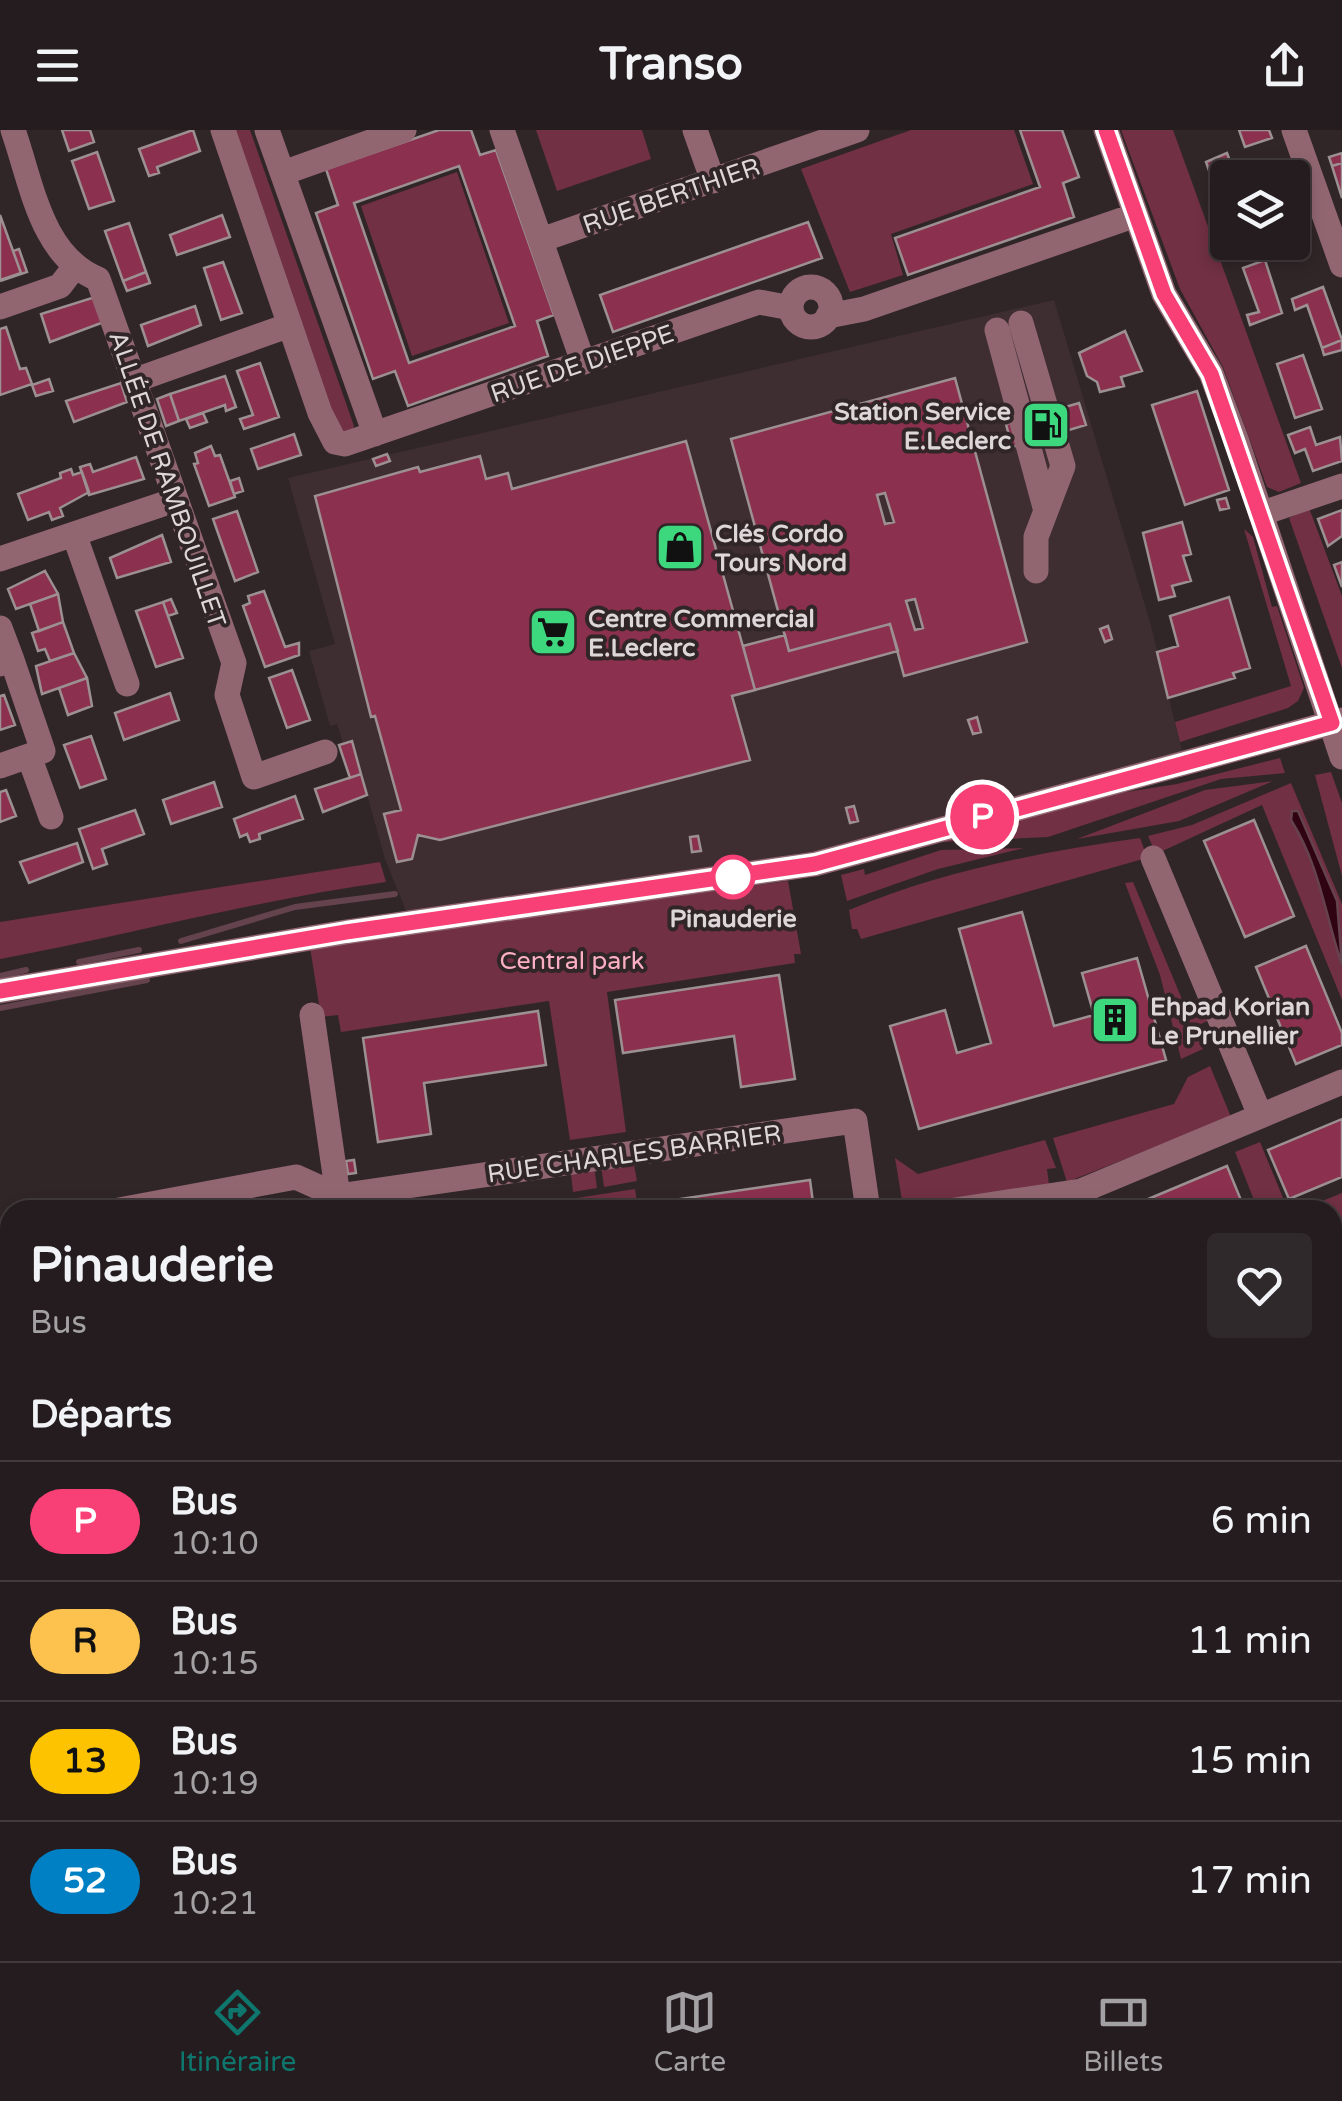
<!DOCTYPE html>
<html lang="fr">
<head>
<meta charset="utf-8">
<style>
	:root { --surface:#241c1e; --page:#30292b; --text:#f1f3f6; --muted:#a3a1a4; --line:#413a3c; --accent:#0f766e }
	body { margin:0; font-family:"Varela Round",sans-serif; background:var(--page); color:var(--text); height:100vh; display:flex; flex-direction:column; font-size:38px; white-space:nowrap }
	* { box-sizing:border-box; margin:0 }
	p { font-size:32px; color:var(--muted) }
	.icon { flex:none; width:55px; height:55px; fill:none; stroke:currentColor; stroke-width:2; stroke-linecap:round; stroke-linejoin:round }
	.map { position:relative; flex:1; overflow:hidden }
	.side { position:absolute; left:0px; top:1070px; width:1342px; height:762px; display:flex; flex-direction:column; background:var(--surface); border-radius:30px 30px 0 0; box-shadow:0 5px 15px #0003,0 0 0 2px var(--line) }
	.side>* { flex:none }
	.badge { padding:0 20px; border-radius:32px; font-size:35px; line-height:65px }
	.buttons { position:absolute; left:1210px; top:30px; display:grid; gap:20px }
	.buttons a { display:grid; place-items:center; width:100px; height:100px; border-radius:10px; background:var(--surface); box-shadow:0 5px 15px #0003,0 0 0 2px var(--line); font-size:50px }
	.map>.badge { position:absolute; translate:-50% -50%; box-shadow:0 0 0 5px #fff }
	h2 { padding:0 30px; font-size:38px; line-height:90px }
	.round { display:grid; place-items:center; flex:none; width:105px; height:105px; border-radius:10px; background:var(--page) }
	.head { display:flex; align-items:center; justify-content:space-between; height:170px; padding:0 30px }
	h1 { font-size:48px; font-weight:800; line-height:75px }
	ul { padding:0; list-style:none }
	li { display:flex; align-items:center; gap:30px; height:120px; padding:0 30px; border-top:2px solid var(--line) }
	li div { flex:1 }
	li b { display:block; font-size:38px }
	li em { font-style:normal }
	li .badge { min-width:110px; font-weight:700; text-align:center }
	header { display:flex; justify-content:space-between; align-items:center; height:130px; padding:0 30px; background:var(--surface); font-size:45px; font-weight:800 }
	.tabs { display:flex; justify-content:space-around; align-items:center; height:140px; border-top:2px solid var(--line); background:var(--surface); font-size:28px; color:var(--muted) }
	.tabs a { display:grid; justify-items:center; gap:5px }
	.tabs .selected { color:var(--accent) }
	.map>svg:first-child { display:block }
</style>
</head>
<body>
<header><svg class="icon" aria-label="menu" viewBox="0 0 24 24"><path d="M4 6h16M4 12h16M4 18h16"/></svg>Transo<svg class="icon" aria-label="share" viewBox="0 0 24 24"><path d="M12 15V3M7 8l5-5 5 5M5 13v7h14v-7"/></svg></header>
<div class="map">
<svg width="1342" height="1831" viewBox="0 0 1342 1831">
	<rect width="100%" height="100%" fill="#302628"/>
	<path fill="#3e2d31" d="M 1054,170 L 1150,492 L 1185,633 L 842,728 L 411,793 L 385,729 L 352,611 L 343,613 L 337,594 L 330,596 L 309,521 L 335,514 L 288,348 Z"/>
	<path fill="#713044" d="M 232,0 L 250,0 L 354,296 L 352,303 L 338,301 Z
		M 536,0 L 642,0 L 651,29 L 557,61 Z
		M 911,0 L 1014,0 L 1033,54 L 891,104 L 903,145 L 850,162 L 801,39 Z
		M 1121,0 L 1173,0 L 1301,353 L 1279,362 L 1267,357 L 1223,237 L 1180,159 Z
		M 457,42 L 509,193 L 412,226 L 361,76 Z
		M 1309,378 L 1342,466 L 1342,538 L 1289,388 Z
		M 1244,399 L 1253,407 L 1272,477 L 1277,476 L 1304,558 L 1298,571 L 1288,578 L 1180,612 L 1175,592 L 1291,556 Z
		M 1280,628 L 1285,643 L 1221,649 L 1048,707 L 940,712 L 1101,666 L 1177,654 Z
		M 1331,642 L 1342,673 L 1342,746 L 1315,645 Z
		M 1273,651 L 1179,691 L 1077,709 L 1205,660 Z
		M 1291,653 L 1342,774 L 1342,870 L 1262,675 L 1156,724 L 1148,706 L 1192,695 Z
		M 1140,708 L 1147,727 L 1143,729 L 861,809 L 857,799 L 852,799 L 849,780 C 942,741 1040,722 1140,708 Z
		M 1024,718 L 938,739 L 847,771 L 841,745 L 864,739 L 865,745 L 941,720 Z
		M 380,732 L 386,752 C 256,770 129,805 0,829 L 0,792 Z
		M 788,751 L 801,824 L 794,824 L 795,833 L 607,862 L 626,1002 L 570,1010 L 549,871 L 341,902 L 338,885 L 321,887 L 310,817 Z
		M 1133,752 L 1184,874 L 1200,868 L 1210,890 L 1194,897 L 1203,919 L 1181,929 L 1160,845 L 1125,753 Z
		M 1210,936 L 1231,987 L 1067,1052 L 1053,1008 L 1174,974 L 1188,947 Z
		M 1045,1010 L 1056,1038 L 1047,1039 L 1049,1055 L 903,1076 L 895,1028 L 918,1044 Z
		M 1260,1012 L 1288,1080 L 1258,1080 L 1235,1022 Z
		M 594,1035 L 597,1058 L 573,1062 L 571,1044 Z
		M 601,1035 L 634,1035 L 637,1051 L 604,1057 Z
		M 635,1059 L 638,1080 L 579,1080 L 577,1068 Z
		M 1342,1063 L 1342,1205 L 1338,1207 L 1342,1216 L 1342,1282 L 1332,1259 L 1332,1080 L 1300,1080 Z"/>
	<path fill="#300313" stroke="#64434e" stroke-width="2.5" d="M 1292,681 L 1298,681 L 1337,771 L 1342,835 C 1325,785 1320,736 1291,690 Z"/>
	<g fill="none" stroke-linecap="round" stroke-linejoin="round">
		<path stroke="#64434e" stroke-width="6" d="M 181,811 L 295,777 L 395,764
			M 79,832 L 139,820
			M 0,846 L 26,840
			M 0,878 L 147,850"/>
	</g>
	<path fill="#8b314f" stroke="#9c9092" stroke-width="2.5" fill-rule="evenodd" d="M 62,0 L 90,0 L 94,12 L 69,21 Z
		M 193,0 L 200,21 L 157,37 L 159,43 L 149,46 L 139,19 Z
		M 439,0 L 471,0 L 480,25 L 496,20 L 554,185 L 537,191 L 548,226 L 408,276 L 395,241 L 373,249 L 316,83 L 338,75 L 326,39 ZM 459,36 L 515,196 L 409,233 L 354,73 Z
		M 1020,0 L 1062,0 L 1079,47 L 1063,53 L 1074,87 L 908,145 L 895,108 L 1040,57 Z
		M 1239,0 L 1269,0 L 1272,8 L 1245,17 Z
		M 97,22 L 114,71 L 89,79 L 72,31 Z
		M 1227,23 L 1236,48 L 1228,48 L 1228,73 L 1221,75 L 1206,32 Z
		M 1342,23 L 1342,33 L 1332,36 L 1329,27 Z
		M 1342,33 L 1342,68 L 1332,36 Z
		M 1292,66 L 1305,104 L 1292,109 Z
		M 0,85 L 21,143 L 0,150 Z
		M 222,85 L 230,107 L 177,125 L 170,105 Z
		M 808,92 L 822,128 L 613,202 L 600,165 Z
		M 129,93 L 146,142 L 123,151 L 105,101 Z
		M 19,119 L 27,142 L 0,151 L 21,143 L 13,121 Z
		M 1265,130 L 1282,183 L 1250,195 L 1247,185 L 1259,182 L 1243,138 Z
		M 223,132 L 242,183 L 221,190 L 204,138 Z
		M 146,142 L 150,153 L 127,161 L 123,151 Z
		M 1323,157 L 1342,210 L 1322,218 L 1307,175 L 1295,180 L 1292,169 Z
		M 95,167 L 104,192 L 50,212 L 41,184 Z
		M 195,176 L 201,195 L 148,216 L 141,195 Z
		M 6,197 L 20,239 L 26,238 L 32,254 L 0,265 L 0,199 Z
		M 1125,201 L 1142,241 L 1121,247 L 1124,256 L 1100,262 L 1097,252 L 1087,246 L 1079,223 Z
		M 1342,210 L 1342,220 L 1324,225 L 1322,218 Z
		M 1303,225 L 1322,279 L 1295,288 L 1277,234 Z
		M 260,233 L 279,287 L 244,299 L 240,289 L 253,285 L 237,241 Z
		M 225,246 L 236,277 L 226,281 L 225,275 L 179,291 L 170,264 Z
		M 955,248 L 1027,512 L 904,546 L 890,494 L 789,521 L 731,309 Z
		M 49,249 L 53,261 L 36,266 L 32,255 Z
		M 121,253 L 127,272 L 74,292 L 66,271 Z
		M 1197,261 L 1229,360 L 1185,375 L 1152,275 Z
		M 170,264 L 179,291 L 166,296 L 157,269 Z
		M 1079,273 L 1086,295 L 1012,317 L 1006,294 Z
		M 203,283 L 207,292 L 190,298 L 186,289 Z
		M 1310,297 L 1316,315 L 1340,307 L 1342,331 L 1313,341 L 1305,319 L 1295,323 L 1288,305 Z
		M 294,304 L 301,325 L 258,339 L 251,319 Z
		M 686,311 L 755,560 L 732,566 L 750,630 L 440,710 L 418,705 L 412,729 L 397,732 L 384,684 L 401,680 L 375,586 L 371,587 L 315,366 L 418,337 L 420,342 L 480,326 L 486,349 L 508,343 L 512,359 Z
		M 211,316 L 215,326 L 220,325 L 235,367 L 209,376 L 194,334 L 198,333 L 195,323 Z
		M 387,324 L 390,331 L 376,336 L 373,329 Z
		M 136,327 L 144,349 L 89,365 L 80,337 L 90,334 L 93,342 Z
		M 71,339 L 73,345 L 82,342 L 89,362 L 60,378 L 63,386 L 52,390 L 49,382 L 28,390 L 18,364 L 61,348 L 60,343 Z
		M 239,348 L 243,361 L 234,364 L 230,351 Z
		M 885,363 L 894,392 L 885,394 L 877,365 Z
		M 1226,368 L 1229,378 L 1220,380 L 1217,370 Z
		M 1342,380 L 1342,406 L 1328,416 L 1318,389 Z
		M 237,381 L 258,442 L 235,451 L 213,389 Z
		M 1182,392 L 1191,424 L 1183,426 L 1191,451 L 1172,456 L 1175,466 L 1159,470 L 1143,403 Z
		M 162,405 L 171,432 L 117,448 L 110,428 Z
		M 1342,432 L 1342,457 L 1334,435 Z
		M 45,441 L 58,464 L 16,479 L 8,459 Z
		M 264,461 L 285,517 L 299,513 L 299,525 L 265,537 L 243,476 L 250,473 L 248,466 Z
		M 58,464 L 63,492 L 39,501 L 30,474 Z
		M 1229,467 L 1250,538 L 1233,543 L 1235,548 L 1168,568 L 1157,522 L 1178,516 L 1170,486 Z
		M 171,469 L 177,483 L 168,486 L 163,472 Z
		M 915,469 L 923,498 L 915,500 L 906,471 Z
		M 163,472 L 183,528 L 156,537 L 136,481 Z
		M 63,492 L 74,523 L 50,531 L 45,519 L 38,521 L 32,503 Z
		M 890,494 L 898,521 L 755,560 L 743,516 L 785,505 L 789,521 Z
		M 1108,496 L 1112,509 L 1105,512 L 1100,499 Z
		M 74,523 L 87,548 L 42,564 L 36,536 Z
		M 292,540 L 310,590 L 287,598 L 269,548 Z
		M 87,548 L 92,576 L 68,585 L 59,558 Z
		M 170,563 L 179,590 L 124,610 L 115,583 Z
		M 4,565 L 15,595 L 0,600 L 0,566 Z
		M 977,587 L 981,602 L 973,604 L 968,590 Z
		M 91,606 L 106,649 L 80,658 L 64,615 Z
		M 352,611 L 361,644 L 350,648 L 339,615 Z
		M 361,644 L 367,665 L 323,682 L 315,659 Z
		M 214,652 L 222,677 L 171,694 L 163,670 Z
		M 6,660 L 16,686 L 0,692 L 0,662 Z
		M 295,666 L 303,689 L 259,704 L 260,709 L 250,712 L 247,704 L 240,707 L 234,689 Z
		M 854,676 L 858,691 L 850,693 L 846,678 Z
		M 135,680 L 144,704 L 102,719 L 107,734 L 93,739 L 79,699 Z
		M 1254,690 L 1294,786 L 1245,807 L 1204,711 Z
		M 698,706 L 701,721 L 692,722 L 690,707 Z
		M 77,713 L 83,732 L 29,753 L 20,732 Z
		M 1022,782 L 1054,896 L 1094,885 L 1082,843 L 1137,828 L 1166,930 L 919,999 L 890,896 L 945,880 L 957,923 L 991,913 L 959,799 Z
		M 1306,816 L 1342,903 L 1342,915 L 1296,934 L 1256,837 Z
		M 779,845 L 795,949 L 741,957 L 734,906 L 623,923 L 615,870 Z
		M 538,881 L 546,935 L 424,953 L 431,1004 L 378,1012 L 363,908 Z
		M 1342,989 L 1342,1047 L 1289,1069 L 1268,1020 Z
		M 354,1030 L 356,1043 L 348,1044 L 346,1031 Z
		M 1227,1036 L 1245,1080 L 1122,1080 Z
		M 810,1050 L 814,1080 L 647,1080 L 646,1074 Z
		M 1342,1404 L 1342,1428 L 1340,1429 L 1332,1408 Z
		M 1334,1671 L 1342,1691 L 1342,1718 L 1332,1696 Z
		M 548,1822 L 549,1831 L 509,1829 L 544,1822 Z
		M 1096,1822 L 1126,1822 L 1130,1831 L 1112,1831 L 1110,1826 L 1099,1831 Z"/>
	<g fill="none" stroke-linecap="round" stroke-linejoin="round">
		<path stroke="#916671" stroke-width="25" d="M 13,0 C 32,54 41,126 98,149 L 234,533 L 227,565 L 254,647 L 325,622
			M 223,0 L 320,283 L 335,312 L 345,314 L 759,172 L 791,178
			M 267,0 L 375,304
			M 502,0 L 583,232
			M 695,0 L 713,51
			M 1106,0 L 1164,164 L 1211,243 L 1237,312 L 1342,627
			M 1294,0 L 1342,135
			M 283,43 L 404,0
			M 541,110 L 857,0
			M791 177a20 20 0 1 1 40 0a20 20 0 1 1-40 0Z
			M 0,177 L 60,156 L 73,139
			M 828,186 L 864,179 L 1136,85
			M 1021,193 L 1063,336 L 1036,407 L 1036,441
			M 997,200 L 1046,381
			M 133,251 L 290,195
			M 1263,383 L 1342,356
			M 74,404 L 127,554
			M 0,429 L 175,370
			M 0,498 L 12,530 L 0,534
			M 29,626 L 51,687
			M 0,636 L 43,621 L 12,530
			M 1153,728 L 1260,985
			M 0,861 L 346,802 L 815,734 L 1342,590
			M 312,885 L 338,1066
			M 119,1080 L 296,1047 L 338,1066
			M 340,1080 L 338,1066 L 855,991 L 868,1080
			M 955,1080 L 1081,1061 L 1342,952
			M 0,1119 L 10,1117
			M 1332,1323 L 1342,1319
			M 613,1822 L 615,1831"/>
	</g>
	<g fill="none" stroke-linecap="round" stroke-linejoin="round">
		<g stroke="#fff" stroke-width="22">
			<path id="line" d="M 0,861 L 346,802 L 815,734 L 1332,593 L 1211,244 L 1164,164 L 1106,0"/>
		</g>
		<use href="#line" stroke="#f94076" stroke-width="15"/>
	</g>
	<defs>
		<g id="fuel-square" transform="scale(2.5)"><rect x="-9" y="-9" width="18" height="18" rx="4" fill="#3dd77e" stroke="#302628"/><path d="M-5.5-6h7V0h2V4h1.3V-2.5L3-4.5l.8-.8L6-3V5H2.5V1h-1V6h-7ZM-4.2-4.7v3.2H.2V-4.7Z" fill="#111"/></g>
		<g id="shop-square" transform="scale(2.5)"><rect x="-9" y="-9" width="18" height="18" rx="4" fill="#3dd77e" stroke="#302628"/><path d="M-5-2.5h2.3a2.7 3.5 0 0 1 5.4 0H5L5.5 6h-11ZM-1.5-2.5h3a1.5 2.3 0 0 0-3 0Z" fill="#111"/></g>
		<g id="supermarket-square" transform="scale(2.5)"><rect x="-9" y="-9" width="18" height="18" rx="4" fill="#3dd77e" stroke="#302628"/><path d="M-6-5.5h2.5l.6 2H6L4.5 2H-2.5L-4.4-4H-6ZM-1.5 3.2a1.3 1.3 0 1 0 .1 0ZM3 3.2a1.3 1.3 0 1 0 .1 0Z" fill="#111"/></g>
		<g id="building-square" transform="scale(2.5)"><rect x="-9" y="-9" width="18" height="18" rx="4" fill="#3dd77e" stroke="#302628"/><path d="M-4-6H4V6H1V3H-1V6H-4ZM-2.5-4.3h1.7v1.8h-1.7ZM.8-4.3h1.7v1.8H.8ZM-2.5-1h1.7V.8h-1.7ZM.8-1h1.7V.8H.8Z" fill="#111"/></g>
	</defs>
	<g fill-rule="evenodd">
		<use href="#fuel-square" x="1046" y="295"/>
		<use href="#shop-square" x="680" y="417"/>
		<use href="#supermarket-square" x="553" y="502"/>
		<use href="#building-square" x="1115" y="890"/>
	</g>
	<circle fill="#fff" stroke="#f94076" stroke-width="5" cx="733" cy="747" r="20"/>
	<g text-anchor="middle" stroke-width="8" stroke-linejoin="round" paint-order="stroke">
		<g font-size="25" fill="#ded7d9" stroke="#302628">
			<text transform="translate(671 65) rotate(-19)" y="9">RUE BERTHIER</text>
			<text transform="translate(582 233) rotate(-19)" y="9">RUE DE DIEPPE</text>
			<text transform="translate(168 349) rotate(71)" y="9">ALLÉE DE RAMBOUILLET</text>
			<text transform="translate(634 1023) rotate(-8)" y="9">RUE CHARLES BARRIER</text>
		</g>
		<g font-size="25" font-weight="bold" fill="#ded7d9" stroke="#302628" text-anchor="start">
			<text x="1011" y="290" text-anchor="end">Station Service<tspan x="1011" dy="29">E.Leclerc</tspan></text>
			<text x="715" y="412">Clés Cordo<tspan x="715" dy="29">Tours Nord</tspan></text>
			<text x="588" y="497">Centre Commercial<tspan x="588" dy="29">E.Leclerc</tspan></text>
			<text x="1150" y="885">Ehpad Korian<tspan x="1150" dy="29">Le Prunellier</tspan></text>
		</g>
		<g font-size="25" font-weight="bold" fill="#ded7d9" stroke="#302628">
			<text x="733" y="797">Pinauderie</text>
		</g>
		<g font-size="25" fill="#fcafc2" stroke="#302628">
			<text x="572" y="839">Central park</text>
		</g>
	</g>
</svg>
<div class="buttons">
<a><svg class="icon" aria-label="layers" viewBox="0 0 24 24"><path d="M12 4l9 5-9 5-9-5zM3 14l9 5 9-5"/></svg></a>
</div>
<b class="badge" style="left:982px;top:687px;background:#f94076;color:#fff">P</b>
<section class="side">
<div class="head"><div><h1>Pinauderie</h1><p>Bus</p></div><a class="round"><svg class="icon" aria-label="heart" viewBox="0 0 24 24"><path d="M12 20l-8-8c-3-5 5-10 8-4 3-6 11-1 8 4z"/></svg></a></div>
<h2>Départs</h2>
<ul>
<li><span class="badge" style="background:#f94076;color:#fff">P</span><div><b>Bus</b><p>10:10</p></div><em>6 min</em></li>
<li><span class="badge" style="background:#fdc14d;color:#111">R</span><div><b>Bus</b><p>10:15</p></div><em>11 min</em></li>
<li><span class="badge" style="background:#fdc300;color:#111">13</span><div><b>Bus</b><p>10:19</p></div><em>15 min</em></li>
<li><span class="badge" style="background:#0080c4;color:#fff">52</span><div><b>Bus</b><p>10:21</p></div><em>17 min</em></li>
</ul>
</section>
</div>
<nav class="tabs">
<a class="selected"><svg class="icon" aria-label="directions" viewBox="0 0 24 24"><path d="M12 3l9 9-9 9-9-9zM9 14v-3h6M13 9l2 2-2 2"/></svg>Itinéraire</a>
<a><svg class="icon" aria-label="map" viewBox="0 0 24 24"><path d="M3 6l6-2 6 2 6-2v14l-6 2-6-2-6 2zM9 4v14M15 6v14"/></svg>Carte</a>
<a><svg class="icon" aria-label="tickets" viewBox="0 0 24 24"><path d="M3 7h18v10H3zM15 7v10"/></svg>Billets</a>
</nav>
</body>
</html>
